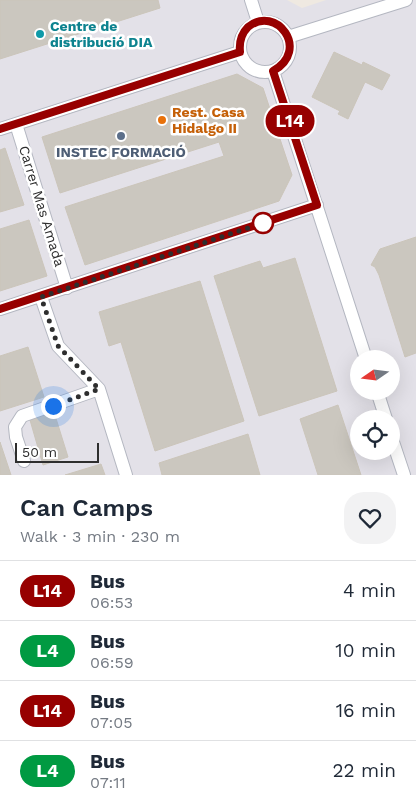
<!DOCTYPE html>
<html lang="en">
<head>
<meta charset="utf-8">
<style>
	:root { --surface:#fff; --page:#f2f2f3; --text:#1f2937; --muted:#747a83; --line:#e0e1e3 }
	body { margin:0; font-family:"Work Sans",sans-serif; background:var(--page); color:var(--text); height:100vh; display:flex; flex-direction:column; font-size:19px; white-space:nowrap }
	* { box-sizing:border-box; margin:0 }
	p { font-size:16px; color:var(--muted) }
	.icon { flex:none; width:28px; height:28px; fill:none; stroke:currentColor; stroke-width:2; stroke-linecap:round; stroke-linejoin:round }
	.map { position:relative; height:475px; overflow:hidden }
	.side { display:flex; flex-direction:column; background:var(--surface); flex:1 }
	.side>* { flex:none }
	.badge { padding:0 10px; border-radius:16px; font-size:18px; line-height:32px }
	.needle { width:32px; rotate:256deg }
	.buttons { position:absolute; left:350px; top:350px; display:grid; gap:10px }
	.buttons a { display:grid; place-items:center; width:50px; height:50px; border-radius:50%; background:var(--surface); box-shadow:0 5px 20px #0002; font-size:25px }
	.scale { position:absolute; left:15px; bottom:12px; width:84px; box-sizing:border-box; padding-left:5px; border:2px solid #2e2e2e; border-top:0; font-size:14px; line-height:18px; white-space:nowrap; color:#2e2e2e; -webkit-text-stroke:4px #fff; paint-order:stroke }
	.you { position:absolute; width:25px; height:25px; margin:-12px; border:4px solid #fff; border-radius:50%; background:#1a73e8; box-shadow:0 0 0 8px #1a73e833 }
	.map>.badge { position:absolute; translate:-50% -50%; box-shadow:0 0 0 2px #fff }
	.round { display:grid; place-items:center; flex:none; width:52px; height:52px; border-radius:20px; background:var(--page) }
	.head { display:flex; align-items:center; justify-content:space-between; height:85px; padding:0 20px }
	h1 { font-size:24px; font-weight:600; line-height:38px }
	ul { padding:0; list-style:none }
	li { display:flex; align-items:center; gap:15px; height:60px; padding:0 20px; border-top:1px solid var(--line) }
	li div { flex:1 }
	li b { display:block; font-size:19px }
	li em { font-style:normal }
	li .badge { min-width:55px; font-weight:700; text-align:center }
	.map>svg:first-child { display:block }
</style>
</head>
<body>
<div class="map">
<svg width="416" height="475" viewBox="0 0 416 475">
	<rect width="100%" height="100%" fill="#efe9e1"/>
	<path fill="#e3e1e8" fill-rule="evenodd" d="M 0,0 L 287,0 L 302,8 L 326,0 L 416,0 L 416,475 L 0,475 ZM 359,359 L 391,359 L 391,391 L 359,391 ZM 359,419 L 391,419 L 391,451 L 359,451 Z"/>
	<path fill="#cbc7bf" stroke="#cbc5ba" d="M 0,0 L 158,0 L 160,8 L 0,59 Z
		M 334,52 L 362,65 L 363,62 L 390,75 L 382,90 L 365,82 L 348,119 L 338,114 L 340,111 L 312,97 Z
		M 237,74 L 263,88 L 292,175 L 279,201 L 85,265 L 65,207 L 224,156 L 219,142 L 60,193 L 42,137 Z
		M 5,148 L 24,205 L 0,212 L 0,150 Z
		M 29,220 L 47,276 L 0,291 L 0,229 Z
		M 416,237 L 416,353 L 405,357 L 379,275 L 375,267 L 371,265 L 380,249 Z
		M 295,258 L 337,391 L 259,416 L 214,276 L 260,261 L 263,268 Z
		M 200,281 L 244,421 L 155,451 L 121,342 L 109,346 L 99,312 Z
		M 28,347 L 44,397 L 0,411 L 0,356 Z
		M 338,405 L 361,475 L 318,475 L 300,419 Z
		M 54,412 L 68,457 L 43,465 L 30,420 Z
		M 248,434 L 260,475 L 162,475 L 159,463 Z
		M 0,442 L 11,475 L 0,475 Z
		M 101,464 L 105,475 L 65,475 Z"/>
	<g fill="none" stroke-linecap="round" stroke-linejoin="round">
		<g stroke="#b4b7c1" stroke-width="14">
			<path id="minor" d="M 251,0 L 258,22
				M240 47a25 25 0 1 1 50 0a25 25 0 1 1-50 0Z
				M 288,37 L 406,0
				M 273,71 L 366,359
				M 16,124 L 67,288
				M 0,129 L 240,52
				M 41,297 L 58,346 L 99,389 L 126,475
				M 0,309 L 317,205
				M 377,391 L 386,419
				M 391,436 L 404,475
				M 24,461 L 16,437 L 15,427 L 22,416 L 99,389"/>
		</g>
		<use href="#minor" stroke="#fff" stroke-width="12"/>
	</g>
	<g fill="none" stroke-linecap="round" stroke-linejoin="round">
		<g stroke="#fff" stroke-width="11">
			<path id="line" d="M 0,129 L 240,52 C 239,42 241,34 248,27 C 276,4 311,50 273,71 L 317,205 L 0,309"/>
		</g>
		<use href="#line" stroke="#970000" stroke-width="8"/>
		<path stroke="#2e2e2e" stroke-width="5" stroke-dasharray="0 9" d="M 53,406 L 99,389 L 58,346 L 41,297 L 263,223"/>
	</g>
	<circle fill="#0f9aa8" stroke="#fff" stroke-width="2" cx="40" cy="34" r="5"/>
	<circle fill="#e8710a" stroke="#fff" stroke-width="2" cx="162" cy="120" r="5"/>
	<circle fill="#5c6f8a" stroke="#fff" stroke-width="2" cx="121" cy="136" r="5"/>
	<circle fill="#fff" stroke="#970000" stroke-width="2.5" cx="263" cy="223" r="10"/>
	<g text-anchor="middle" stroke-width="5" stroke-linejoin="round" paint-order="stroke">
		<g font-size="14" font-weight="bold" fill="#0d838f" stroke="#fff" text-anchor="start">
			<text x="50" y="31">Centre de<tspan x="50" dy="16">distribució DIA</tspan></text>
		</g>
		<g font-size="14" font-weight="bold" fill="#c56008" stroke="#fff" text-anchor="start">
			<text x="172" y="117">Rest. Casa<tspan x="172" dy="16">Hidalgo II</tspan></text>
		</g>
		<g font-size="14" font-weight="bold" fill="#4e5e75" stroke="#fff">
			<text x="121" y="157">INSTEC FORMACIÓ</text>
		</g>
		<g font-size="14" fill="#2e2e2e" stroke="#fff">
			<text transform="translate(42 206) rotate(73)" y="5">Carrer Mas Amada</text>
		</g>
	</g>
</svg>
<div class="buttons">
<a><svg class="needle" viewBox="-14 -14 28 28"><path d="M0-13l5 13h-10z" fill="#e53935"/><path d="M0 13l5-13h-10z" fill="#747a83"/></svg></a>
<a><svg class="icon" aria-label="locate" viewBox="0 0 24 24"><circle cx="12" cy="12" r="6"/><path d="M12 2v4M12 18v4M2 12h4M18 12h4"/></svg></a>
</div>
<div class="scale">50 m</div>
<div class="you" style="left:53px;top:406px"></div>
<b class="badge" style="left:290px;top:121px;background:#970000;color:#fff">L14</b>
</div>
<section class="side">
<div class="head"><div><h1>Can Camps</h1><p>Walk · 3 min · 230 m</p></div><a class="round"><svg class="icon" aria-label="heart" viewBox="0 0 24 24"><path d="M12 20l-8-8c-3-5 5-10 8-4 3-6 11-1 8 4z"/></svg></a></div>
<ul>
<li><span class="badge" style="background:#970000;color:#fff">L14</span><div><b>Bus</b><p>06:53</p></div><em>4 min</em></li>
<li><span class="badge" style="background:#009a42;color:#fff">L4</span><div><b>Bus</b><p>06:59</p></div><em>10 min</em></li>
<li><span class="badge" style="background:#970000;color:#fff">L14</span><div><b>Bus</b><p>07:05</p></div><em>16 min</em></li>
<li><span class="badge" style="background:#009a42;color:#fff">L4</span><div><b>Bus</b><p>07:11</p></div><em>22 min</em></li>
</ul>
</section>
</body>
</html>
